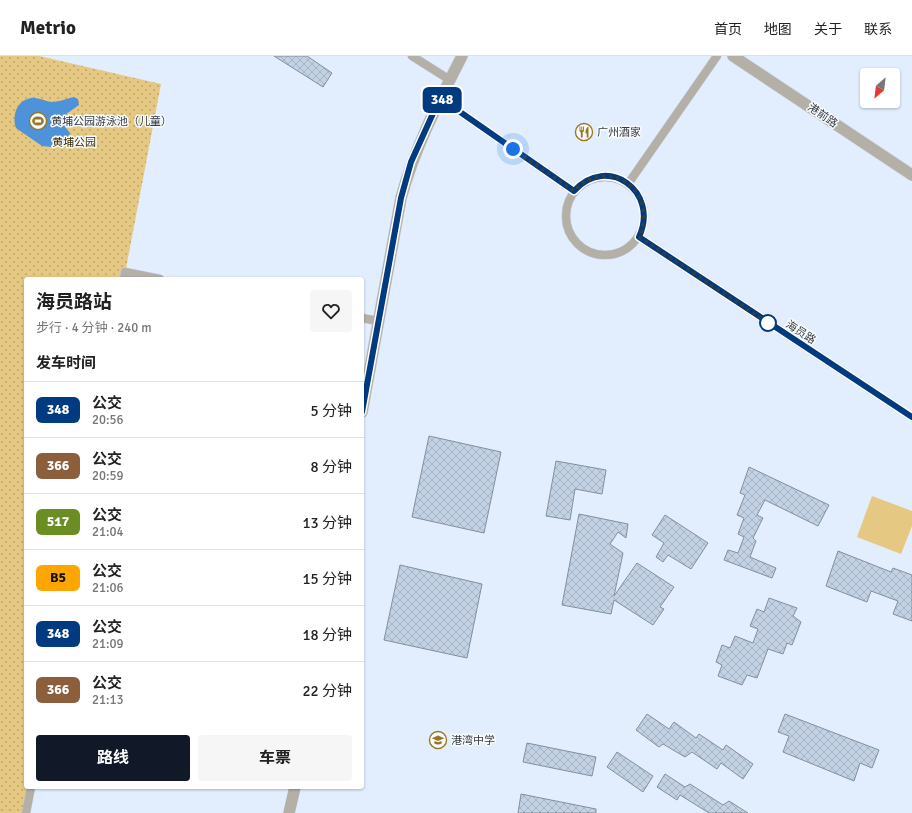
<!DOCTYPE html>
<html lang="zh">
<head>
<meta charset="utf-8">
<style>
	:root { --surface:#fff; --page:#f6f6f6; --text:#222; --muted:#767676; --line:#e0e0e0; --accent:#111827 }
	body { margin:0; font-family:Signika,"Noto Sans SC",sans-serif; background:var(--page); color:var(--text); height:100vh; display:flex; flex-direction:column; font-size:15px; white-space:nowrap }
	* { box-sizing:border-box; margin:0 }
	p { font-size:13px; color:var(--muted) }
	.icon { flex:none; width:22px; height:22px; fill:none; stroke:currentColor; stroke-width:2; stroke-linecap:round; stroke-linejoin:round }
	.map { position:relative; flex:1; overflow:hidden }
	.details { position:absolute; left:24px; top:221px; width:340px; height:512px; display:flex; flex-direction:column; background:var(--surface); border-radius:4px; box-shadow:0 1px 3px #0004 }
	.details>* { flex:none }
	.badge { padding:0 8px; border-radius:6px; font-size:14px; line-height:26px }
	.needle { width:26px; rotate:208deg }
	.fabs { position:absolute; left:860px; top:12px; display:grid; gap:8px }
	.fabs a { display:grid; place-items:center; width:40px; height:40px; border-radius:4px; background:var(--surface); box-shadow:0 1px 3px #0004; font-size:20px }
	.you { position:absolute; width:20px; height:20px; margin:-10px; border:3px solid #fff; border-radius:50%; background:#1a73e8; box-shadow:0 0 0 6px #1a73e833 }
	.map>.badge { position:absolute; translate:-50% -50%; box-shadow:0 0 0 2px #fff }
	h2 { padding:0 12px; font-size:15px; line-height:36px }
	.round { display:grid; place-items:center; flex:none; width:42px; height:42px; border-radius:4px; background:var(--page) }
	.overview { display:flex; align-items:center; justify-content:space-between; height:68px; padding:0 12px }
	h1 { font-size:19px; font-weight:700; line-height:30px }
	.action { display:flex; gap:8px; margin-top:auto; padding:8px 12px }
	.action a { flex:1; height:46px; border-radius:4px; background:var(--accent); color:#fff; font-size:16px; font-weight:700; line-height:46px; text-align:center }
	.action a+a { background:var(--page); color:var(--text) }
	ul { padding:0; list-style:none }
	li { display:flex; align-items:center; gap:12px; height:56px; padding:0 12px; border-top:1px solid var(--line) }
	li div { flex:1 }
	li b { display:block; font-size:15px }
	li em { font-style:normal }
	li .badge { min-width:44px; font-weight:700; text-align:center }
	header { display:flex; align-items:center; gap:24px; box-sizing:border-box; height:56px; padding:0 20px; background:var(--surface); border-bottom:1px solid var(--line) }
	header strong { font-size:19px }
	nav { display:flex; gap:22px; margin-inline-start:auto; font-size:14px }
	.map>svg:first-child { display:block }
</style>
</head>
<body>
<header>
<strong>Metrio</strong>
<nav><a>首页</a><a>地图</a><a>关于</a><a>联系</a></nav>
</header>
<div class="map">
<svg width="912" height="757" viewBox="0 0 912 757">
	<defs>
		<pattern id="green-dots" width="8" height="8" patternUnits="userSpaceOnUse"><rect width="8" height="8" fill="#e5c881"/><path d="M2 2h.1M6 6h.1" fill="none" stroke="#baa46b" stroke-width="1.8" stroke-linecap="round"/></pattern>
		<pattern id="building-cross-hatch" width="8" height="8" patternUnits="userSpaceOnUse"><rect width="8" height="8" fill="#c2d1e3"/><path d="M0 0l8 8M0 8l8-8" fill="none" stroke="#a7b4c4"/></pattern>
	</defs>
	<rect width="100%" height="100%" fill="#e2eefd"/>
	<path fill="url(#green-dots)" d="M 0,0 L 39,0 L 161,28 L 124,223 L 26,223 L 26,731 L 28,731 L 23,757 L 0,757 Z"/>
	<path fill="#e5c881" d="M 872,440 L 912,455 L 912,470 L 901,498 L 857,481 Z"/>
	<path fill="#4e92da" d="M 74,41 L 78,43 L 79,49 L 62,61 L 63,68 L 70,77 L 64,87 L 52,91 L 42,90 L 16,72 C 12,60 16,45 31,42 C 38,41 45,46 53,46 C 59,46 68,42 74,41 Z"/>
	<path fill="url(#building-cross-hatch)" stroke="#818f9f" d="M 274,0 L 307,0 L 332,17 L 323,31 Z
		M 429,380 L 501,396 L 484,477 L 412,461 Z
		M 556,405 L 606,414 L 602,438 L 575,433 L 570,464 L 546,460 Z
		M 749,411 L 829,449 L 818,470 L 765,444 L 757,459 L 763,462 L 753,482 L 756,485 L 750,501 L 776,512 L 772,522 L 724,504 L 728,494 L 738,497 L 744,481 L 738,478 L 744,462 L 737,459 L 745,439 L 740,437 Z
		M 579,458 L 628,468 L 626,482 L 618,476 L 610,488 L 623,497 L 614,540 L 637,507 L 674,531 L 660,551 L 664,553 L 653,569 L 614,544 L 611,558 L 562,549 Z
		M 665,459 L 708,487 L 691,513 L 668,499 L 663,506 L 656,501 L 664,487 L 652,479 Z
		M 838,495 L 891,516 L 893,512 L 912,519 L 912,565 L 893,558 L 898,545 L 871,535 L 867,546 L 826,530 Z
		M 400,509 L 482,528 L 467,602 L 384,584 Z
		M 769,542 L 797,552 L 793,560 L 801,566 L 792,589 L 787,587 L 783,598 L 768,593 L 757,622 L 747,619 L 742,629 L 718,620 L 722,609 L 716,606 L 722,589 L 730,592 L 735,580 L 753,587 L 758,573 L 750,570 L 757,553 L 764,556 Z
		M 647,658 L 669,673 L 674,666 L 696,682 L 699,678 L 723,694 L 726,689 L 753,708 L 743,723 L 721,707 L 717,713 L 692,696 L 685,701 L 663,688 L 659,691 L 636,674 Z
		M 785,658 L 879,694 L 872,712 L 860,707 L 854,725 L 783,696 L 789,680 L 778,676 Z
		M 527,687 L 596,701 L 592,720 L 523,706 Z
		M 617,696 L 653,720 L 643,736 L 607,711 Z
		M 665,718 L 685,731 L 690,728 L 723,749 L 729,745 L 748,757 L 709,757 L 680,739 L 677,744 L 657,731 Z
		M 521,738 L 596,753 L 596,757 L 518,757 Z"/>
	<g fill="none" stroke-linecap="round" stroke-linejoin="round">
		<g stroke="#c0cad8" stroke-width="9">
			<path id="minor" d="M 412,0 L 450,24
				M 440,42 L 574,135
				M566 160a39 39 0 1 1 78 0a39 39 0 1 1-78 0Z
				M 628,128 L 717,0
				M 639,181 L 912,361
				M 124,223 L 125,216 L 160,223
				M 362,262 L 378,265
				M 26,757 L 31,731"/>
		</g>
		<g stroke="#c0cad8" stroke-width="12">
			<path id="tertiary" d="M 733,0 L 912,119
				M 362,356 L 401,142 C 415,91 438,47 462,0
				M 289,757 L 295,731"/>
		</g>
		<use href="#minor" stroke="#b4b0a7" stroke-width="8"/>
		<use href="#tertiary" stroke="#b4b0a7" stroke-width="11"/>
	</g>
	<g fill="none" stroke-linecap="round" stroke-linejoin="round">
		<g stroke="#fff" stroke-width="9">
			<path id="line" d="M 362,356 L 401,142 L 411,106 L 440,42 L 574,135 C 607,98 660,135 639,181 L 912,361"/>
		</g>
		<use href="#line" stroke="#003b80" stroke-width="6"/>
		<path stroke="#363c43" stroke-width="4" stroke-dasharray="0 7.2" d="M 513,93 L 574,135 C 607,98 660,135 639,181 L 773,270 L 768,267"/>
	</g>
	<defs>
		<g id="stadium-ring" transform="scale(0.9)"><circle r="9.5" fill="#f7fbfe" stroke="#96771f" stroke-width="1.5"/><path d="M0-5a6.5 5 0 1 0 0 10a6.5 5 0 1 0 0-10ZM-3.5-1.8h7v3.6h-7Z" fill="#96771f"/></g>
		<g id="restaurant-ring" transform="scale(0.9)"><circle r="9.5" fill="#f7fbfe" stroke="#96771f" stroke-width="1.5"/><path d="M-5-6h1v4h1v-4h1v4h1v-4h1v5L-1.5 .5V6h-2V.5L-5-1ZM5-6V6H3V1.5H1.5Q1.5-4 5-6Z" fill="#96771f"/></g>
		<g id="school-ring" transform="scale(0.9)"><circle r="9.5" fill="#f7fbfe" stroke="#96771f" stroke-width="1.5"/><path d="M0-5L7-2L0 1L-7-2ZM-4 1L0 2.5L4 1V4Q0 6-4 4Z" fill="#96771f"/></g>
	</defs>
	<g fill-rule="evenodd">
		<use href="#stadium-ring" x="38" y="65"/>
		<use href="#restaurant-ring" x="584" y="76"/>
		<use href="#school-ring" x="438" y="684"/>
	</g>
	<circle fill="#fff" stroke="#003b80" stroke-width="2" cx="768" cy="267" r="8"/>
	<g text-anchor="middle" stroke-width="3" stroke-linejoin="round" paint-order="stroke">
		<g font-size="11" fill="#363c43" stroke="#f7fbfe">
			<text transform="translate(823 59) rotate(34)" y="4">港前路</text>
			<text transform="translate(801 276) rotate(33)" y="4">海员路</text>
		</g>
		<g font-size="11" fill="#363c43" stroke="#f7fbfe" text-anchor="start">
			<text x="51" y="69">黄埔公园游泳池（儿童）</text>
			<text x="597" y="80">广州酒家</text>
			<text x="451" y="688">港湾中学</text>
		</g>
		<g font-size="11" fill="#3c2d00" stroke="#f7fbfe">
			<text x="74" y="90">黄埔公园</text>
		</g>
	</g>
</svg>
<div class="fabs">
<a><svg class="needle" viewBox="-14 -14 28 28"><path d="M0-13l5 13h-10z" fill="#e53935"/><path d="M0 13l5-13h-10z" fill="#767676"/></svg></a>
</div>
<div class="you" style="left:513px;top:93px"></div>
<b class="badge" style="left:442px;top:44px;background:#003b80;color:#fff">348</b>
<section class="details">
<div class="overview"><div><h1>海员路站</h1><p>步行 · 4 分钟 · 240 m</p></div><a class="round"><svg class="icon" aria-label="heart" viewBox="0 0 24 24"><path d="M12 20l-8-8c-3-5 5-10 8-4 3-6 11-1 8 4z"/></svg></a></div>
<h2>发车时间</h2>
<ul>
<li><span class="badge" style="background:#003b80;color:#fff">348</span><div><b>公交</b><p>20:56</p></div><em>5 分钟</em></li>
<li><span class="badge" style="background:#8b5e3c;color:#fff">366</span><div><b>公交</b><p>20:59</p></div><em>8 分钟</em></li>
<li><span class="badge" style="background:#6b8e23;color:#fff">517</span><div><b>公交</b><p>21:04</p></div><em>13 分钟</em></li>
<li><span class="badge" style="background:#ffa500;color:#111">B5</span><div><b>公交</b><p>21:06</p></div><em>15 分钟</em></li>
<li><span class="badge" style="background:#003b80;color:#fff">348</span><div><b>公交</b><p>21:09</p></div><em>18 分钟</em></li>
<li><span class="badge" style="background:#8b5e3c;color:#fff">366</span><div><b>公交</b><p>21:13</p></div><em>22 分钟</em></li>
</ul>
<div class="action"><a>路线</a><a>车票</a></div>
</section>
</div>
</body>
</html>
